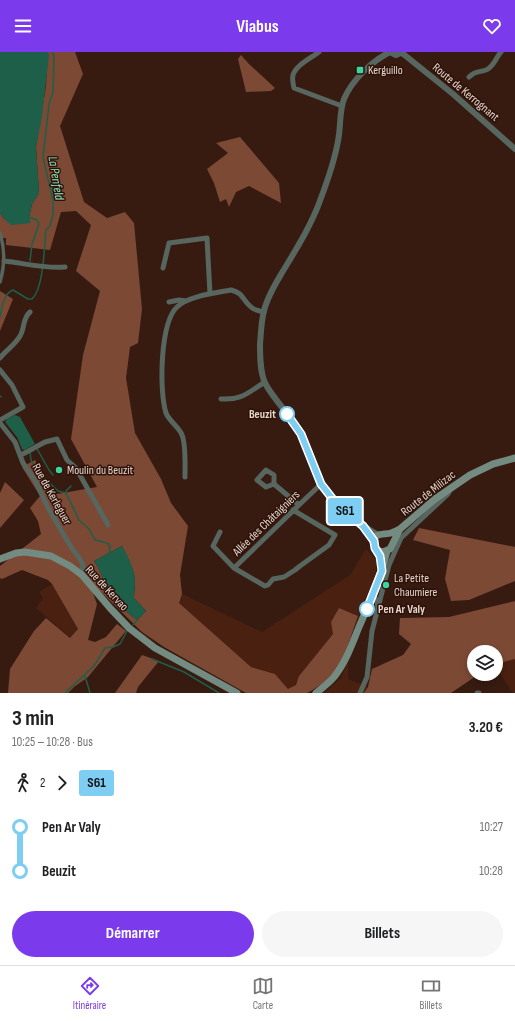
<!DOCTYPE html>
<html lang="fr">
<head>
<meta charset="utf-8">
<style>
	:root { --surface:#fff; --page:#f6f6f6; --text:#202124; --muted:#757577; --line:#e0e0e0; --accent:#7c3aed }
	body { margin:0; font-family:"Sofia Sans Condensed",sans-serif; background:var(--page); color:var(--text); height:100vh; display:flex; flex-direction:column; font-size:15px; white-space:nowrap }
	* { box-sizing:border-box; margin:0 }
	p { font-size:13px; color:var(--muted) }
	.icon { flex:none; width:22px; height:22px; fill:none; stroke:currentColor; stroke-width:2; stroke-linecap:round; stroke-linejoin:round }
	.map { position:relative; height:641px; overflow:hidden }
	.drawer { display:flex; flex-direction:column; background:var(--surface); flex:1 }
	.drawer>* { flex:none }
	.badge { padding:0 8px; border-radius:3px; font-size:14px; line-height:26px }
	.controls { position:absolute; left:467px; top:593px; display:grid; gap:8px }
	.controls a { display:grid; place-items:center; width:36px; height:36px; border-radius:50%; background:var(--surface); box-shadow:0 2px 6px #0003; font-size:20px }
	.map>.badge { position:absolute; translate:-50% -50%; box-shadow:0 0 0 2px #fff }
	.legs { display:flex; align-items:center; gap:6px; height:44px; padding:0 12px; font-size:13px }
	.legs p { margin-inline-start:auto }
	.summary { display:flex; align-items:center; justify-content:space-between; height:68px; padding:0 12px }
	h1 { font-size:22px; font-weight:700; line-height:30px }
	.button { display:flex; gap:8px; margin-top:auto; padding:8px 12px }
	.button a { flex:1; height:46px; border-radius:24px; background:var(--accent); color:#fff; font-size:16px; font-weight:700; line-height:46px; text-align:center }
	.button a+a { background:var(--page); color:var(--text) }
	ul { padding:0 12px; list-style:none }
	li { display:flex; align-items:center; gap:14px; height:44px; font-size:15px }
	li i { display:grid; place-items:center; width:6px; height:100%; margin:0 5px; background:currentColor }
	li i::after { content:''; width:10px; height:10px; margin:-5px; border:3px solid; border-radius:50%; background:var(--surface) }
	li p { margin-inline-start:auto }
	li:first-child i { background:linear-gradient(#0000 50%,currentColor 0) }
	li:last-child i { background:linear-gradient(currentColor 50%,#0000 0) }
	header { display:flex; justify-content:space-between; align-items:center; height:52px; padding:0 12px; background:var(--accent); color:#fff; font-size:18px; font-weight:700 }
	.tab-bar { display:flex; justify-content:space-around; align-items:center; height:56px; border-top:1px solid var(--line); background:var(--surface); font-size:11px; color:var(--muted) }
	.tab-bar a { display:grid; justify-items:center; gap:2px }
	.tab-bar .on { color:var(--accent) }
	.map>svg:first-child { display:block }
</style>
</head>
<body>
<header><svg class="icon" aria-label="menu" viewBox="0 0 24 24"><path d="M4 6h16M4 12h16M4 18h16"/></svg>Viabus<svg class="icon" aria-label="heart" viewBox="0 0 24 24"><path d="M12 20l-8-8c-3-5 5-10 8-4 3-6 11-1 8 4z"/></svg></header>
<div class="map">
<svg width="515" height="641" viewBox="0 0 515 641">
	<rect width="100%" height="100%" fill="#371b11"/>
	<path fill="#4a2010" d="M 366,497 L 376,508 L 376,521 L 358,564 L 339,556 L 331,570 L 333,582 L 299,624 L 296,633 L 288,637 L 275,622 L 251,615 L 179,551 L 182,542 L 262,580 L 350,523 Z
		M 52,532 L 78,577 L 71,586 L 36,556 L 43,546 L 39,540 Z
		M 515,607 L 515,641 L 513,641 L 496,616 L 496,612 Z
		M 348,610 L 348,627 L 368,635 L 364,641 L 324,641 L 341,626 Z"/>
	<path fill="#7c4935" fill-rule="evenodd" d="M 48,0 L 75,0 L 83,22 L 60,74 L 84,150 L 107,166 L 125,160 L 134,171 L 142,257 L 138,291 L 130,295 L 126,326 L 135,381 L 161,427 L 171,451 L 188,474 L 180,523 L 182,542 L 179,551 L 251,615 L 275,622 L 288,637 L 296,633 L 299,624 L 333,582 L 331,570 L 339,556 L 358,564 C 352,581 345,605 335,620 C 330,627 315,637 307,641 L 246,641 L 164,595 L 142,580 L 97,536 L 93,541 L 97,552 L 88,588 L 95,590 L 106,585 L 117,572 L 126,579 L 88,625 L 74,635 L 68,641 L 8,641 L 10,617 L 34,579 L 46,566 L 70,586 L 78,577 L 52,532 L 48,528 L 22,518 L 2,527 L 0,526 L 0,514 L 41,482 L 38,469 L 30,456 L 40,444 L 22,415 L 35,408 L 46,435 L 57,442 L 97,435 L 71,387 L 83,303 L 100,239 L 76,219 L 91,173 L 76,159 L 61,160 L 50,198 L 6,193 L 6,186 L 0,186 L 0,161 L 4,167 L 29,166 L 32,152 L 39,141 L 36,95 L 46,34 ZM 122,494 C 127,505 135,518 135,530 C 135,535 134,541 134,546 L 146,559 L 137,568 C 125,559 114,549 107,535 C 102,526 100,517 94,509 Z
		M 241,3 L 249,12 L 275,36 L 271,39 L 246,40 L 238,7 Z
		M 240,85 L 279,131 L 281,151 L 249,134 L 236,140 L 229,155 L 226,147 L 220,150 L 214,131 L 207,117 L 228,101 L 216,91 Z
		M 0,239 L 13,247 L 0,279 Z
		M 5,430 L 24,448 L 0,476 L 0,441 Z
		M 419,476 L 515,495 L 515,529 L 469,548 L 451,549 L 445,527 L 450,498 L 413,488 Z
		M 515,549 L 515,607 L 496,612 L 496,600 L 474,600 L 474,622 L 479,622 L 451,641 L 364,641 L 368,635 L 372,617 L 403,603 L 411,592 L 399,582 L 400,566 L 449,565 Z
		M 142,603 L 159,609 L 138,635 L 136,641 L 115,641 Z"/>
	<path fill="#1d5f49" d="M 0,0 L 48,0 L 49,3 L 42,65 L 36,95 L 39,141 L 32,152 L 29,166 L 31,171 L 11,173 L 4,167 L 0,161 Z
		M 15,363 L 20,365 L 35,392 L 24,398 L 22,397 L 17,385 L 5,370 L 7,367 Z
		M 122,494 C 128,505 135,518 135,530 C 135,535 134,541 134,546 L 146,559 L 137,568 C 125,559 114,549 107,535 C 102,526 100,517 94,509 Z"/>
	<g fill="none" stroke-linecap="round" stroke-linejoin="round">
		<path stroke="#1d5f49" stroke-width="1.5" d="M 28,165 L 37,168 L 39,172 L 32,192 L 30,209
			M 0,265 C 2,256 3,242 13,238 L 28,247 L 32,247 C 44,236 44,195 46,178 L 50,174 L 53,163 L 53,149 L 43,105 L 49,52 L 53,40 L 54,7 L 53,0
			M 0,344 L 1,345
			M 36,395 L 49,418 L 53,423
			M 30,400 L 31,408 L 37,419 L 58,439 L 66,441 L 79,468 L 89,477 L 95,488 C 104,491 113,488 109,502
			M 66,441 L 66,439 L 71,434
			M 133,573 L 138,567 L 138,565
			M 152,607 L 184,620 L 219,641
			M 85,624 L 90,641
			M 65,641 L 94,614 L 105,596 L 113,595 L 120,592 L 127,579"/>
		<path stroke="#57665f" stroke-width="3.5" d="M 0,181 C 5,197 5,213 0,230"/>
		<path stroke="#57665f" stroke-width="5" d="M 319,0 C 311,6 296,13 293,23 C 292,27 293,32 294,36 L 342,54
			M 469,25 C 476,18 478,21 486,18 C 494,15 496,5 501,0
			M 4,209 C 24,211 44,217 65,215
			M 163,216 L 169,191 L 207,186 L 210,242
			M 169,250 L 179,248 L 186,249
			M 0,306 C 6,298 15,293 20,284 C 25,276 22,267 30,260
			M 0,318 L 12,333 L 23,355 L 0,368
			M 221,347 C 243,348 247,341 265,330
			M 0,371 L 15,390 L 23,411 L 36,430 L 48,456 L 71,495 L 80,507 L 83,513 L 82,523
			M 21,403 L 45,390 L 57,387 L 67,408 L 76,416 L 108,473
			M 185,425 C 185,415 186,392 182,383 C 179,375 169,369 166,361 C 159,339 160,271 177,255 C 188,244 216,241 231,238 C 244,241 242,248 251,255 C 254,258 259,259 264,260
			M 274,432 L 266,435 L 257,428 L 266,418 L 274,423 L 274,432 L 299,453
			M 220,480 L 213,494 L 234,516 L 265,534 L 268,533 L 273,527 L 284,525 L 295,518 L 300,514 L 329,493 L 335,483 L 293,458
			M 234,516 L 299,453 L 321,432
			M 378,556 L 389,513 L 401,486 L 448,442 L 451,436
			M 360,641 L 367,625 L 372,579 L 378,556 L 377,549 L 373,543
			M 477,641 L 479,641"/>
		<path stroke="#57665f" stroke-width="6" d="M 390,0 L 396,3 L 403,0
			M 402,1 L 453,42 L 515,97
			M 378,483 C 358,471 329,450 319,428 C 312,413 309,397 302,383 C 292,364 275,350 265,331 C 260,320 260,304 260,292 C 261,282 261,270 264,259 C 267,245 276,231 283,219 C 297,196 312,172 321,146 C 327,130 335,106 338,89 C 341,75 339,60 344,47 C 352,28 372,9 390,0"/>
		<path stroke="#738b80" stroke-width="7" d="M 377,498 L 383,500 L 390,497 L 400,477 L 435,447 L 470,423 L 493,412 L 515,406
			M 379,502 C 378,499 375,497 374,494 C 369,480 384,483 391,481 C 394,480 397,479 400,477
			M 0,507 L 16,501 L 25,500 L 51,504 L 70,514 L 82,523 L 110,556 L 129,576 L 155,596 L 237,641
			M 316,641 C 322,636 329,631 334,625 C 346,610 352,592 359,575 C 370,550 380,526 387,499"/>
	</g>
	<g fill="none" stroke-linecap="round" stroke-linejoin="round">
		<g stroke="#fff" stroke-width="9">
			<path id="line-1" d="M 287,362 L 301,382 L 321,432 L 335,450 L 363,474 L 374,489 L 375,496 L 380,504 L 382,519 L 367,557"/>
		</g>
		<use href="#line-1" stroke="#7ecef3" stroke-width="6"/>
	</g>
	<g fill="#3cd4a3" stroke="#2c1208" stroke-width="1.5">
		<rect x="356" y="14" width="8" height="8" rx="2"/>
		<circle cx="59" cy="418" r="4"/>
		<circle cx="386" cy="533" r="4"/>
	</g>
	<g fill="#fff" stroke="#7ecef3" stroke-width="2">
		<circle cx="287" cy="362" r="7"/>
		<circle cx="367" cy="557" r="7"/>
	</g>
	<g text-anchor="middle" stroke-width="3" stroke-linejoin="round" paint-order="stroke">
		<g font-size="12" fill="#e7d4cd" stroke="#2c1208" text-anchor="start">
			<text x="368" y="22">Kerguillo</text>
			<text x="67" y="422">Moulin du Beuzit</text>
			<text x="394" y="530">La Petite<tspan x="394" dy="14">Chaumiere</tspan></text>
		</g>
		<g font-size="12" fill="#e7d4cd" stroke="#2c1208">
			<text transform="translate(466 40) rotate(40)" y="4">Route de Kerrognant</text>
			<text transform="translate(428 441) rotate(-38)" y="4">Route de Milizac</text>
			<text transform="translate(52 442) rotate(61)" y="4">Rue de Kerleguer</text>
			<text transform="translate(266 471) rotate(-44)" y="4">Allée des Châtaigniers</text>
			<text transform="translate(107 536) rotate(47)" y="4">Rue de Kervao</text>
		</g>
		<g font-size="12" font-weight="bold" fill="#e7d4cd" stroke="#2c1208" text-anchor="end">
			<text x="276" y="366">Beuzit</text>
			<text x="378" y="561" text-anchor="start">Pen Ar Valy</text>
		</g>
		<g font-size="13" font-style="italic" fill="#8bebc6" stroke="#2c1208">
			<text transform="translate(57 126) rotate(81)" y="5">La Penfeld</text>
		</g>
	</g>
</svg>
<div class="controls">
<a><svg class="icon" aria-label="layers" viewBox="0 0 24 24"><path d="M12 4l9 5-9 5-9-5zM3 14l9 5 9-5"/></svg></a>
</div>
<b class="badge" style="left:345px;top:459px;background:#7ecef3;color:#111">S61</b>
</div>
<section class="drawer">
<div class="summary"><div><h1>3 min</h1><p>10:25 – 10:28 · Bus</p></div><b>3.20 €</b></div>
<div class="legs"><svg class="icon" aria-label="walk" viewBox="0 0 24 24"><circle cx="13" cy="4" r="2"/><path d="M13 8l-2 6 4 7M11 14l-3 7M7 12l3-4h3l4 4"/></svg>2<svg class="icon" aria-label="forward" viewBox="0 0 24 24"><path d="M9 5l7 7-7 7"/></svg><b class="badge" style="background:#7ecef3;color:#111">S61</b></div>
<ul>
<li><i style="color:#7ecef3"></i><b>Pen Ar Valy</b><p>10:27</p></li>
<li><i style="color:#7ecef3"></i><b>Beuzit</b><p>10:28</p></li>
</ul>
<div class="button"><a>Démarrer</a><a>Billets</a></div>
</section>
<nav class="tab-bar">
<a class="on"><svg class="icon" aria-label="directions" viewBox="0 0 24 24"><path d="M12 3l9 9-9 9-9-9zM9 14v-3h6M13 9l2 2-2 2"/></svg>Itinéraire</a>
<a><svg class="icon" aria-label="map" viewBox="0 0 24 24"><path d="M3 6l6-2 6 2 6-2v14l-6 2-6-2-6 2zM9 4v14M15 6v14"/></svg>Carte</a>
<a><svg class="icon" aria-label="tickets" viewBox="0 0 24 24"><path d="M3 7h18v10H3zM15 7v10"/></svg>Billets</a>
</nav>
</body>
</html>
